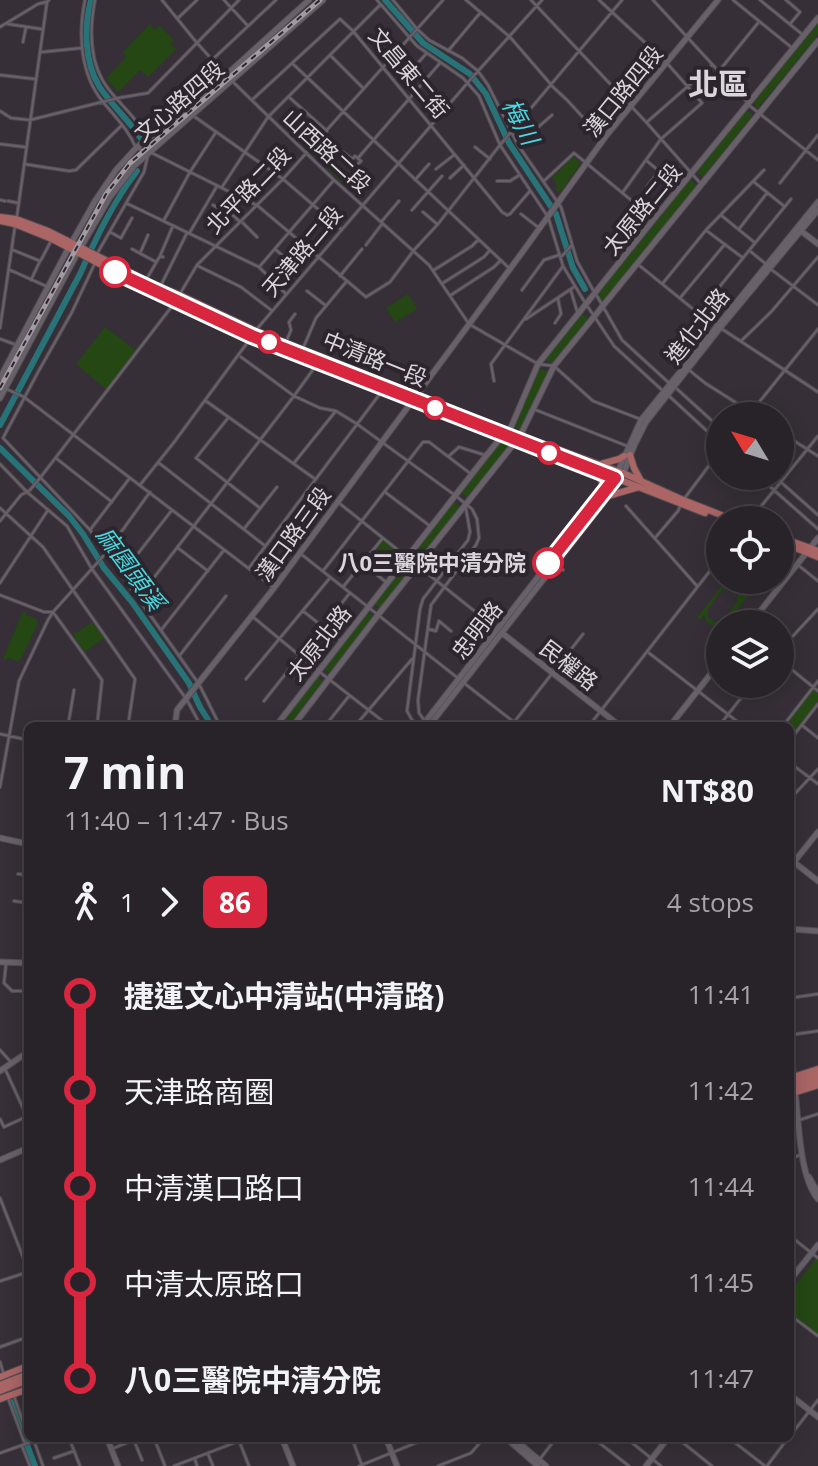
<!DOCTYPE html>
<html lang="en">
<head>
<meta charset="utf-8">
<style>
	:root { --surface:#282329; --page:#302b31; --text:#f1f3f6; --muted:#a5a4a8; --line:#444046 }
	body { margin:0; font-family:"Open Sans","Noto Sans TC",sans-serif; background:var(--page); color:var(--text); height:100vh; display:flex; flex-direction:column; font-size:30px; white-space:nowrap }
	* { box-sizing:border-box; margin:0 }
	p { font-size:26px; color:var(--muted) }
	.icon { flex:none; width:44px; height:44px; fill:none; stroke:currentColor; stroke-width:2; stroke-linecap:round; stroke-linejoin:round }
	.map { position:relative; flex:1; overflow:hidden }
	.side { position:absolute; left:24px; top:722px; width:770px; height:720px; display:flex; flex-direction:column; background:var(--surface); border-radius:12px; box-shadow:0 4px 20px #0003,0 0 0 2px var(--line) }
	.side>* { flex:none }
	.badge { padding:0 16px; border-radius:12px; font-size:28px; line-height:52px }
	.needle { width:52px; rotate:308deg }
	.tools { position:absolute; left:706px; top:402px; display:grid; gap:16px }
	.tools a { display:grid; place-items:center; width:88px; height:88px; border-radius:50%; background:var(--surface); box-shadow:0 4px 20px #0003,0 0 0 2px var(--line); font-size:40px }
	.map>.badge { position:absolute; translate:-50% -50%; box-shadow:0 0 0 4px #fff }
	.legs { display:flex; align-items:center; gap:12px; height:88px; padding:0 40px; font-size:26px }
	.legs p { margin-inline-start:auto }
	.overview { display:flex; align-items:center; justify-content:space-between; height:136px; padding:0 40px }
	h1 { font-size:44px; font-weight:700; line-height:60px }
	ul { padding:0 40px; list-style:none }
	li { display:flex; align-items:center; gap:28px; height:96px; font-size:30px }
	li i { display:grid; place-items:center; width:12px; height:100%; margin:0 10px; background:currentColor }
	li i::after { content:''; width:20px; height:20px; margin:-10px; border:6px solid; border-radius:50%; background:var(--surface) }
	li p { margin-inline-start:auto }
	li:first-child i { background:linear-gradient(#0000 50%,currentColor 0) }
	li:last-child i { background:linear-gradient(currentColor 50%,#0000 0) }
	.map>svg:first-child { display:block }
</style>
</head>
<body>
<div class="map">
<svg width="818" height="1466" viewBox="0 0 818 1466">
	<rect width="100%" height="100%" fill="#362f37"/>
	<path fill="#244713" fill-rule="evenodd" d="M 150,24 L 155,30 L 159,25 L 174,40 L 170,44 L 176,49 L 148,77 L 140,70 L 118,92 L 106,79 L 126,57 L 123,52 Z
		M 818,24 L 818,35 L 758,108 L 753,103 Z
		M 746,110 L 753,115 L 703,177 L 697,172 Z
		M 321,142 L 353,180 L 347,187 L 311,153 Z
		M 573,157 L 581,163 L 561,191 L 557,192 L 556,189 L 558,186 L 552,178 Z
		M 691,179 L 697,186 L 601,304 L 599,293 Z
		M 408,294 L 417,309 L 395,322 L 386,308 Z
		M 582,314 L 589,319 L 554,363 L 545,360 Z
		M 105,327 L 138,352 L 107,390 L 76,364 Z
		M 538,368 L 549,372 L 522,431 L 515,428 Z
		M 500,442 L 511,444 L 467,497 L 461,493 Z
		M 454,502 L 460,507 L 419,559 L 413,554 Z
		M 382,542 L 385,542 L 397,551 L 381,572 L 368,562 L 368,559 Z
		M 407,560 L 414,567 L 381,609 L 374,604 Z
		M 726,580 L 728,582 L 727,585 L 738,589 L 742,597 L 746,592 L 749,594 L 726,624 L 720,624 L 720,632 L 714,640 L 710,637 L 718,627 L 707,623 L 704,615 L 700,620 L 697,618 ZM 731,588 L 738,595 L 737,602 L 723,621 L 714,622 L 708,617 L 708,609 L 722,590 Z
		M 23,611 L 26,612 L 26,615 L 36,618 L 38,623 L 22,657 L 18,661 L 11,659 L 8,657 L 6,660 L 3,659 Z
		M 367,611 L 373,616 L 329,673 L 323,668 Z
		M 92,622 L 104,638 L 85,652 L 73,635 Z
		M 318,677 L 323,681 L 288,726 L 280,726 Z
		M 814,689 L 818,692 L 818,702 L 790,738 L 790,726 L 784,726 Z
		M 816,1259 L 818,1260 L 818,1334 L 790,1312 L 790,1292 Z"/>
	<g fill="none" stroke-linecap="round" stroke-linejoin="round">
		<path stroke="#287377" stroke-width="6" d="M 91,0 C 84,27 84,61 99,86 C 111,105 130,121 142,140
			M 385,0 L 423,43 L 470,74 L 486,94 L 509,143 L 556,214 L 573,268 L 585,289
			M 0,425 L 80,274 C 96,238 113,202 137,171
			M 0,448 L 69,516 L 83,534 L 104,568 L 132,602 L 189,683 L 200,707 L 212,726
			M 11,1402 L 35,1466"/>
		<g stroke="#524c53" stroke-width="4">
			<path id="street" d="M 85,0 C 78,34 80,74 103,102 C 116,118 128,129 136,148 L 146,151
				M 95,0 C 90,26 89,57 103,81 C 116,104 146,121 148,149
				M 162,0 L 197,43 L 226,75
				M 224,0 L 247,25
				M 377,0 L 417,46 L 463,78 L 479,96 L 500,145 L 546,214
				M 393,0 L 417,29 L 429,40 L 462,58 L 478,71 L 488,85 L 518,145 L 561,207 L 577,261 L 593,290
				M 466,0 L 510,37 L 554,88 L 567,100 L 602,138
				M 531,0 L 646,122 L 701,184
				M 599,0 L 666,62 L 702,103 L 661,139 L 623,192
				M 653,0 L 746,101
				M 733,0 L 791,47
				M 760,0 L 803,35
				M 786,0 L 800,12 L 790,24
				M 178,18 L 197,0
				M 8,24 L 41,29
				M 0,27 L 38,4 L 46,2
				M 23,42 L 26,27
				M 448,51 L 480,13
				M 42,52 L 82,48
				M 331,56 L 363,88
				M 213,59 L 276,0
				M 293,64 L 509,268
				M 414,67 L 426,54
				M 719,71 L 758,23
				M 0,75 L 35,79
				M 233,82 L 334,180 L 429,265 L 469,324 L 538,364 L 554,366 L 593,401 L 640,419
				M 290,98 L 327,131
				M 253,99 L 340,19 L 353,31 L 502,212 L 507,215 L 510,214 L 530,191
				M 750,106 L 818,160
				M 0,111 L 11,118 L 30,120 L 118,98 L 148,93 L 239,0
				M 195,117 L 283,179 L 341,229
				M 647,122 L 711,66
				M 520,143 L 552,115
				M 0,144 L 25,147
				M 475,147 L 490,159
				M 343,152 L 351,158
				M 152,153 L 258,206 L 366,297 L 390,282 L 414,250 L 438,224 L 500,145 L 622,0
				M 358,158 L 440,63
				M 24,164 L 69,171 L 76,170 L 122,125
				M 356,166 L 361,161 L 355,156 L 350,161 L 356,166 L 355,170 L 361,175
				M 436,169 L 454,155
				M 450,178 L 464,165
				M 415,180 L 429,164
				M 497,181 L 510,181 L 518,176
				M 544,181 L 574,153 L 654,219
				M 754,182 L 784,206
				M 780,183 L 818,135
				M 222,187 L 268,117 L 380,5
				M 647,187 L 659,171 L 647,161
				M 0,200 L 5,201
				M 8,201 L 18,203
				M 126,203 L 259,267 L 286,294
				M 213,205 L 234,216 L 239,221
				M 412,210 L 442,176
				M 423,212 L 437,224
				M 521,214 L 539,228
				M 17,216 L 47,2 L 49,0
				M 722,216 L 754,242
				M 164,220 L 190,172 L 216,132
				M 549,220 L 563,266 L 584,301
				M 382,221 L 399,201
				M 243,223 L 257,237
				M 739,229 L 767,193
				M 707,231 L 743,258
				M 110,232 L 121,238 L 132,218
				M 190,232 L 217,186
				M 366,245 L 382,224
				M 132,249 L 156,262
				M 13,250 L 40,261 L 31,280
				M 276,250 L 288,260
				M 141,251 L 148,235
				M 750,251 L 767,265
				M 98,252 L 144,172 L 148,155
				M 160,256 L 172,228
				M 562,256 L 571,246
				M 41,260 L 51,241
				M 95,263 L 72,312 L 37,374 L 3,438 L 90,530 L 196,680
				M 198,266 L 241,287 L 271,310
				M 260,266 L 334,180
				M 640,266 L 698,313 L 717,325
				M 10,270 L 48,287
				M 280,270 L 294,254
				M 434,270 L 472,246 L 478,240
				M 772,270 L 818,305
				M 340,276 L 362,249
				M 146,280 L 160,256 L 163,257
				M 443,283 L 484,257 L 490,250
				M 663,283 L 706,230 L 764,170
				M 161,285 L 187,233
				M 522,290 L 544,260 L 559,255
				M 307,291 L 325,305
				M 571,291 L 577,311
				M 181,292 L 197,265 L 283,179 L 443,0
				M 451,295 L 494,267 L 501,260
				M 597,296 L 622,340 L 668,382
				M 680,298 L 725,244
				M 588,307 L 614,346 L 663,391
				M 699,312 L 791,199
				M 526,319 L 574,287
				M 555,323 L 561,314 L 558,299
				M 0,328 L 15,226
				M 722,329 L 818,392
				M 256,330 L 470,80 L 542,0
				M 0,339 L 14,344
				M 741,341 L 771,312 L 818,257
				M 286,342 L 291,330 L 289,322 L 295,314
				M 304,346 L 316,318 L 346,282
				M 241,357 L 294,396 L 320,408 L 336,411 L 357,424 L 456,496 L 472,509 L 477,519 L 479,538 L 476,545 L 431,605 L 418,700 L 419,713 L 424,720
				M 689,370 L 705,383 L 757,416
				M 494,381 L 491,364 L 563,266
				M 0,386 L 24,397 L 273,587
				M 677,389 L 720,428
				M 668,395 L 720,443
				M 206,401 L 315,479
				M 536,410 L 627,446
				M 748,416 L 818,329
				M 228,418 L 196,458 L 260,508
				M 780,432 L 818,456
				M 449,456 L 459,447 L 485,455
				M 57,459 L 112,502
				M 159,463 L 264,545
				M 294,463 L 335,412
				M 0,464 L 27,492 L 67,526 L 92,569 L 187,700 L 201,726
				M 758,476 L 818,529
				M 774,476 L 818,515
				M 140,485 L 175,441 L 250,339
				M 385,492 L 430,526
				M 684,499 L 720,451
				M 339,503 L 497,629
				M 626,506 L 697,586
				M 0,508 L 43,547 L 135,679 L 128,726
				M 750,520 L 818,436
				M 0,521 L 21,495 L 30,490 L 40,478 L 176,301
				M 244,529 L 277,487
				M 90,530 L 129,479
				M 655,538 L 678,511 L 681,504
				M 178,548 L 208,571
				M 301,554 L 459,679
				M 551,560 L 563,570
				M 363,564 L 386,582
				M 798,565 L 818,581
				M 249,568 L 382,391
				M 323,571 L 423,442 L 429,442 L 471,474
				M 122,574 L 172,510
				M 0,583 L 48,510
				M 343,587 L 382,539
				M 0,595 L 44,612 L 53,612 L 102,680 L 97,726
				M 139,597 L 294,396 L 317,364
				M 303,611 L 341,641
				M 253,617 L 316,669
				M 162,629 L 224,550
				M 428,629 L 436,631 L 439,621 L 451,631
				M 780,650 L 818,609
				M 649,653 L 743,726
				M 180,655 L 226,596
				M 780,660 L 818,691
				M 321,673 L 389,726
				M 246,679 L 329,579
				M 464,683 L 519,726
				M 200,686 L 220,726
				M 264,701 L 349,594
				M 603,708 L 720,558
				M 68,726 L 74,690
				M 325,726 L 349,696
				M 355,726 L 412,659
				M 420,726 L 412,720 L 407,711 L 420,609 L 423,599 L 468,540 L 470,532 L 466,509
				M 511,726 L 583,634
				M 589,726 L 599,713
				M 719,726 L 752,684
				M 783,726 L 818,681
				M 803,726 L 818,738
				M 0,734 L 28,740
				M 790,740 L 818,704
				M 790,763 L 818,784
				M 0,787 L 19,681 L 48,620 L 53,612 L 106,553 L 150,492
				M 790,799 L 818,769
				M 18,874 L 28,875
				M 14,901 L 28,903
				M 6,964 L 4,983 L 12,991 L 28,991
				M 790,998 L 818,994
				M 790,1035 L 818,1031
				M 0,1050 L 10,1061
				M 6,1071 L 27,1117
				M 0,1119 L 4,1127 L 28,1116
				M 790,1123 L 818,1114
				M 790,1159 L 800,1155
				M 0,1198 L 28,1270
				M 790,1236 L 818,1258
				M 0,1281 L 28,1272
				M 790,1315 L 818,1336
				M 0,1347 L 22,1339
				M 0,1362 L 3,1372
				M 14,1396 L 28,1437
				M 8,1398 L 25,1444
				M 790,1436 L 818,1400
				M 69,1438 L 80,1466
				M 133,1438 L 142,1460
				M 154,1438 L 165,1466
				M 238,1438 L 249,1466
				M 352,1438 L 361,1463
				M 593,1438 L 629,1466
				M 626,1438 L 661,1466
				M 677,1438 L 712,1466
				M 729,1438 L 765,1466
				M 34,1441 L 43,1466
				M 22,1446 L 30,1466
				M 114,1448 L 139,1438
				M 0,1453 L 42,1438
				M 208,1454 L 213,1466
				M 54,1458 L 74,1451
				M 195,1459 L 197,1466
				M 540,1459 L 556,1438
				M 174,1466 L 247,1438
				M 359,1466 L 428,1438
				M 438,1466 L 471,1453 L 484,1438
				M 767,1466 L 788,1438"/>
		</g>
		<g stroke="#524c53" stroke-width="7">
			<path id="secondary" d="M 801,231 L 818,244
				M 72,242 L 95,201 L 116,170 L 136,148 L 226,75 L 309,0
				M 81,247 L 110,197 L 135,165 L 323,0
				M 0,378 L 69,247
				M 0,398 L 78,252
				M 750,624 L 818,538
				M 502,633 L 620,726
				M 175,726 L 177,710 L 274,588 L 521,254 L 606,136 L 718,0
				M 276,726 L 486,456 L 503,435 L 509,432 L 538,364 L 654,219 L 818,18
				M 293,726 L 378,615 L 520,436 L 554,366 L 818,41
				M 422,726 L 615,478 L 641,420 L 818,202
				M 429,726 L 621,480 L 634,446 L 646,422 L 720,328 L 818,210
				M 670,726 L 720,662
				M 0,838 L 28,844
				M 790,859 L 818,881
				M 790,867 L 818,832
				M 790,929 L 818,931
				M 0,962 L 28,963
				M 790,1055 L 794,1077
				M 0,1071 L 28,1052
				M 795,1091 C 799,1120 799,1177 818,1199
				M 0,1160 L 28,1148
				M 809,1177 L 818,1193
				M 790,1280 L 818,1245
				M 790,1395 L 818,1417
				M 107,1438 L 118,1466
				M 282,1438 L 293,1466
				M 386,1438 L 397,1466
				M 506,1438 L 538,1466
				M 513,1438 L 546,1466
				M 646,1466 L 668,1438"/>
		</g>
		<g stroke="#524c53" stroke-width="8">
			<path id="primary" d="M 0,217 L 16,219 L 48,231 L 155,285 L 180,295 L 256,331 L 509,432 L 623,473 L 683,500 L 734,520
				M 0,221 L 15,224 L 52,239 L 115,272 L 252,336 L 705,513
				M 630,455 L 634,468 L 641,481
				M 601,464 L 619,459 L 624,456
				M 597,471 C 602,481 605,487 599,497
				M 608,496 L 639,487
				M 780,537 L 818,551
				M 780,542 L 818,557
				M 790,1078 L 818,1069
				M 790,1083 L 818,1075
				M 790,1089 L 818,1080
				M 790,1094 L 818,1085
				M 0,1377 L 28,1366
				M 0,1385 L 28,1374
				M 0,1391 L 28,1380
				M 0,1399 L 28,1389"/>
		</g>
		<use href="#street" stroke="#69616a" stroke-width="2"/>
		<use href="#secondary" stroke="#69616a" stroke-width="5"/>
		<use href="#primary" stroke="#ab6565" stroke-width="6"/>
		<g stroke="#a19ba1" stroke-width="5">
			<path id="rail" d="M 0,388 L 106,194 L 130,163 L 320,0"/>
		</g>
		<use href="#rail" stroke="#2c252d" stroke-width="2" stroke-dasharray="6" stroke-linecap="butt"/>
	</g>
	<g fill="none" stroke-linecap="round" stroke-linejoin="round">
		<g stroke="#fff" stroke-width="18">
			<path id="line-1" d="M 115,272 L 252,336 L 615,478 L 548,563"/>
		</g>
		<use href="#line-1" stroke="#d7263d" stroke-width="12"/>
	</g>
	<g fill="#fff" stroke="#d7263d" stroke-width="4">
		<circle cx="115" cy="272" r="14"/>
		<circle cx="269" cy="342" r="10"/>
		<circle cx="435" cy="408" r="10"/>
		<circle cx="549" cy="453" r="10"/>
		<circle cx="548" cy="563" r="14"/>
	</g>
	<g text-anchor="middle" stroke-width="8" stroke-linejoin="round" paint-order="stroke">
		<g font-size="22" fill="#dbd6db" stroke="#2c252d">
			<text transform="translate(409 73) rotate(50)" y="8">文昌東二街</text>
			<text transform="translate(623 91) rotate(-51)" y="8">漢口路四段</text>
			<text transform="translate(179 101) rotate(-41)" y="8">文心路四段</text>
			<text transform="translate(327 151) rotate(43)" y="8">山西路二段</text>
			<text transform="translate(248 190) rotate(-46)" y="8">北平路二段</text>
			<text transform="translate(642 209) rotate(-51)" y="8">太原路二段</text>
			<text transform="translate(302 251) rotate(-50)" y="8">天津路二段</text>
			<text transform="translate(697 326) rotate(-52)" y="8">進化北路</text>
			<text transform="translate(375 359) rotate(22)" y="8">中清路一段</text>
			<text transform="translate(293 534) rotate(-54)" y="8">漢口路三段</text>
			<text transform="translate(477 630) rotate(-52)" y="8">忠明路</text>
			<text transform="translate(319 643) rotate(-52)" y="8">太原北路</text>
			<text transform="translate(569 665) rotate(38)" y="8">民權路</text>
		</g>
		<g font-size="22" font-weight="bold" fill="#dbd6db" stroke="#2c252d" text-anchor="end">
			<text x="526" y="571">八0三醫院中清分院</text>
		</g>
		<g font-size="24" font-style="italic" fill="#48d9e0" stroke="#2c252d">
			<text transform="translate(520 122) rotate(62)" y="8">梅川</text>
			<text transform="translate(130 569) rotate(54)" y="8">麻園頭溪</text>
		</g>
		<g font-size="30" font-weight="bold" fill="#dbd6db" stroke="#2c252d">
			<text x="718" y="95">北區</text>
		</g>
	</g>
</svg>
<div class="tools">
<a><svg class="needle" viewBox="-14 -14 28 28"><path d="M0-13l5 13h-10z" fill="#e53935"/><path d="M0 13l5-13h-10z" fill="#a5a4a8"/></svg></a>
<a><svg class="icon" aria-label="locate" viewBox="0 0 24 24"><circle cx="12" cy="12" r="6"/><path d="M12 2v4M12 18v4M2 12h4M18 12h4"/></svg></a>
<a><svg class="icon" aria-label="layers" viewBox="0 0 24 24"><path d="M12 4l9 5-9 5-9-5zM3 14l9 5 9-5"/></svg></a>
</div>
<section class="side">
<div class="overview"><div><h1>7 min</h1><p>11:40 – 11:47 · Bus</p></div><b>NT$80</b></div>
<div class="legs"><svg class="icon" aria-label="walk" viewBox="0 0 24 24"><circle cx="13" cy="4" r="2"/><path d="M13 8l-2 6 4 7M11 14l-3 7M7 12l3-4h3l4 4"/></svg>1<svg class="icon" aria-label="forward" viewBox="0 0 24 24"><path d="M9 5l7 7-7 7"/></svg><b class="badge" style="background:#d7263d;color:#fff">86</b><p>4 stops</p></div>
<ul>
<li><i style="color:#d7263d"></i><b>捷運文心中清站(中清路)</b><p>11:41</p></li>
<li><i style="color:#d7263d"></i><span>天津路商圈</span><p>11:42</p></li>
<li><i style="color:#d7263d"></i><span>中清漢口路口</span><p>11:44</p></li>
<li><i style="color:#d7263d"></i><span>中清太原路口</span><p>11:45</p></li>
<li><i style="color:#d7263d"></i><b>八0三醫院中清分院</b><p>11:47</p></li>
</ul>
</section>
</div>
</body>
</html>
